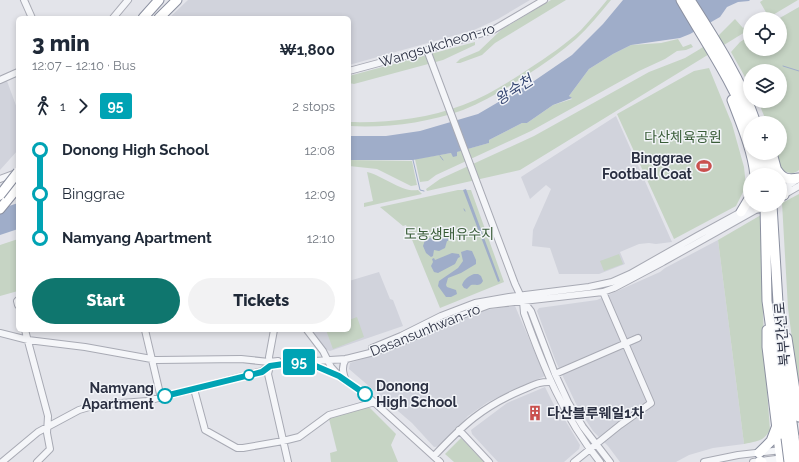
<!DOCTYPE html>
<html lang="en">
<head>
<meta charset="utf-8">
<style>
	:root { --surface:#fff; --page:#f2f2f3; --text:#1f2937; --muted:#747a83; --accent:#0f766e }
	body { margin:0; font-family:Raleway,"Noto Sans KR",sans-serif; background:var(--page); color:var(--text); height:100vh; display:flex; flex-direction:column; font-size:15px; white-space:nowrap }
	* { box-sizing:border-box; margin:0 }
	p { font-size:13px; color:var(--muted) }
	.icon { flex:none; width:22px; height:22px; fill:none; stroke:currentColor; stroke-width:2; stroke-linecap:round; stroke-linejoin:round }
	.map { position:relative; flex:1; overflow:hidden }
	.drawer { position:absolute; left:16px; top:16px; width:335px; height:316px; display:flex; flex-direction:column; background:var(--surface); border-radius:6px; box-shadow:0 2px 6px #0003 }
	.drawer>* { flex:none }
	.badge { padding:0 8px; border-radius:3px; font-size:14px; line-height:26px }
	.fabs { position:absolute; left:743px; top:12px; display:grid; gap:8px }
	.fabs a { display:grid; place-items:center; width:44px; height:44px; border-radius:50%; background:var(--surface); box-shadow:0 2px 6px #0003; font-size:20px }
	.map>.badge { position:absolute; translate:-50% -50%; box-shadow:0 0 0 2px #fff }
	.legs { display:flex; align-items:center; gap:6px; height:44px; padding:0 16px; font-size:13px }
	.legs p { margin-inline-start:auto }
	.summary { display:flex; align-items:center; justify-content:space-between; height:68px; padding:0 16px }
	h1 { font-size:22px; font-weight:800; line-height:30px }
	.primary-button { display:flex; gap:8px; margin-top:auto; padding:8px 16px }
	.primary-button a { flex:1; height:46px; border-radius:24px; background:var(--accent); color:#fff; font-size:16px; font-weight:800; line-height:46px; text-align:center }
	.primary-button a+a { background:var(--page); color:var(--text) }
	ul { padding:0 16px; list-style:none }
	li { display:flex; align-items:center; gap:14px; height:44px; font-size:15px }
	li i { display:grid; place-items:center; width:6px; height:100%; margin:0 5px; background:currentColor }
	li i::after { content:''; width:10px; height:10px; margin:-5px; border:3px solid; border-radius:50%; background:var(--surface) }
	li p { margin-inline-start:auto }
	li:first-child i { background:linear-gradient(#0000 50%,currentColor 0) }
	li:last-child i { background:linear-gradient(currentColor 50%,#0000 0) }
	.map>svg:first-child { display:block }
</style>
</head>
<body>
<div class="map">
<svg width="799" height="462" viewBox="0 0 799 462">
	<rect width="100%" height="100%" fill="#e3e4ea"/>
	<path fill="#d1d3dc" d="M 188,0 L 530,0 L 498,19 L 474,30 L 349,65 L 349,18 L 169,18 Z
		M 7,81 L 18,111 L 18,150 L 0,170 L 0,83 Z
		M 616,116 L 672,242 L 656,244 L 649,243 L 639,244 L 620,252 L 625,264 L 599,274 L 559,274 L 550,248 L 532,246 L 533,230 L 551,189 L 546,185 L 530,199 L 521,177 Z
		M 718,240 L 744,444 L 713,448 L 689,455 L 676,462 L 620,462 L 608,446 L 593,431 L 578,408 L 556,362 L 537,311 L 539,308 L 597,300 L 660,272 L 665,268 Z
		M 379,272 L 390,299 L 393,300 L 403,326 L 330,351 L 327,350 L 311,330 L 349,330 L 349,281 Z
		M 515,306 L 545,376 L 488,402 L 468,416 L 441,446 L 434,447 L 412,423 L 349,369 L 350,363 L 383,352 L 457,319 L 484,310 Z
		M 545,387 L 557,411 L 562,415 L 580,445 L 579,449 L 564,462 L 498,462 L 472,434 L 471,430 L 507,403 Z"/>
	<path fill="#c6d4c4" d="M 551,0 L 566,0 L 495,43 L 482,55 L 460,63 L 456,63 L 460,59 L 479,51 L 501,30 Z
		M 607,0 L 611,0 C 600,13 589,27 576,39 C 561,52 544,64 527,75 C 507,88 486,101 463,110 C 427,123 387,128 349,126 L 349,122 C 387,123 427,119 463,105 C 487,96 509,82 530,68 C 547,57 566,44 581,30 C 590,20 599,10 607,0 Z
		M 763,0 L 798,0 L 766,19 L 758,19 L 767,14 L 760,2 Z
		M 799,7 L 799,170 C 793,175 788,173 781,170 L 777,153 L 780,153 L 780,123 L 767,123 L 758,101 L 780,101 L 780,71 L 750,71 L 750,86 L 731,52 L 740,42 L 750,36 L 750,49 L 780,49 L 780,19 L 778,19 Z
		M 735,19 L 743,28 L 750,24 L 750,29 L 520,170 L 427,191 L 426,189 L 440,179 L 534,136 L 649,72 L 685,58 L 700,49 L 717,37 Z
		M 678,39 L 683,47 L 691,44 L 693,47 L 686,50 L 677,51 L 665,59 L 639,71 L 531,131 L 436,175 L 428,181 L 420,182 L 415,159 L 451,153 L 457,156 L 456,152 L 489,143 L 489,140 L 522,123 L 527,123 L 553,105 L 572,99 L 569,96 L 589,69 L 613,54 L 631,45 L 661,43 Z
		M 475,42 L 475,45 L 443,60 L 354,84 L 349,83 L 349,76 Z
		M 709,68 L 732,124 L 744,167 L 746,186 L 736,206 L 674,239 L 617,114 L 694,71 Z
		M 349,160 L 412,161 L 417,185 L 411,186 L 377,169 L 349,166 Z
		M 367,172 C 384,176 402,193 418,190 L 422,194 L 364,207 L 364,203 L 373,201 Z
		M 458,190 L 471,190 L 504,282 L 440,308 L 406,225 L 403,226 L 380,207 Z
		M 799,194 L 799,393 L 788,308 L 782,203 Z
		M 761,215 L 764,351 L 770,430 C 763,442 757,441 744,444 L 718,240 Z
		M 18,239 L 18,291 L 0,296 L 0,245 Z
		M 619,254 L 623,264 L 604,271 L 600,261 Z
		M 357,317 L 364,337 L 333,349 L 326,330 L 349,330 L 349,320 Z
		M 363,408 L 370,408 L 396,434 L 391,445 L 398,462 L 331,462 L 330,453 L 337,451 L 329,419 L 338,414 Z
		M 461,438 L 484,462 L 454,462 L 445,454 Z"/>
	<path fill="#9fadc9" d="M 623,0 L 750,0 L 749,1 L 738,2 L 727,7 L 720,17 L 690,34 L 680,38 L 631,45 L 613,54 L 589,69 L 569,96 L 572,98 L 553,105 L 527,123 L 522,123 L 489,140 L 489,143 L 457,152 L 457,156 L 453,157 L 451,153 L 413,160 L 349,160 L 349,136 L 386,136 L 420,131 L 478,114 L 534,81 L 572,55 L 603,24 Z
		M 466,189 L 500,281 L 498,282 L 465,195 L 463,190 Z
		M 18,203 L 18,229 L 0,235 L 0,209 Z
		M 440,234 L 444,234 L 446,238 L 448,238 L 448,241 L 447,241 L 445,248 L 439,251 L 434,250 L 433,256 L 431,257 L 426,253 L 423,246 L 425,240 Z
		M 467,250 L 472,251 L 476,260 L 476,264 L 461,273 L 448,278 L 446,285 L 447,287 L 456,290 L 457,294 L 451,297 L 446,297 L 438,286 L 439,281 L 458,268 L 463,261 L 461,252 Z
		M 452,253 L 459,254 L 460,257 L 458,258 L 455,264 L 438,273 L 434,272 L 431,266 L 433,262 L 432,259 L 434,258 L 435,260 Z
		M 474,274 L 478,274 L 481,276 L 483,281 C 480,287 476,284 471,285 L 467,289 L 464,288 L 462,285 C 464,279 469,276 474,274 Z"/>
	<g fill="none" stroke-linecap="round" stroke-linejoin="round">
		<path stroke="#9fadc9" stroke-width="1" d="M 783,66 L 799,71
			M 440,156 L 443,160
			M 413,160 L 420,190 L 424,191
			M 464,209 L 465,211"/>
		<g stroke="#a8aab4" stroke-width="8">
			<path id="minor" d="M 24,0 L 32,18
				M 113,18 L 128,0
				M 427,50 L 515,284 L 523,301 L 531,311 L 555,374 L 568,402 L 583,427 L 610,462
				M 349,71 L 427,50 L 493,30 L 544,0
				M 0,80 L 18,72
				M 0,179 L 16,173
				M 780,191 L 798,179
				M 780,197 L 799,186
				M 18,300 L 17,301 L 18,305
				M 523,301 L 524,313 C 543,366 564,418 600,462
				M 25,330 L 48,416 L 47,433 L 50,449 L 37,462
				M 145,330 L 161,398
				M 274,330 L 269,357 L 270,366 L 268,374 L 288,462
				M 307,330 L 323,351 L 331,367 L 341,378 L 365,394 L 440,462
				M 0,333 L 28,340 L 85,347 L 157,360 L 241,359 L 269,362 L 278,361
				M 372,348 L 401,336 L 441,316 L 475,303 L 509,297 L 589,287 L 612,282 L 630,274 L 697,236 L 754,205
				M 307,363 L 338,375
				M 555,374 L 638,338
				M 346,381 C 343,373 341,367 346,359
				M 194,389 L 205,430 L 237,448 L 243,448 L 283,441 L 299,437 L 329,415 L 375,402
				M 459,430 L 489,462
				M 434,456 C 463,425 482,407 522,390 C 532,386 540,381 551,382
				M 2,462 L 38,432 L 79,410 L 96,405 L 147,401 L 262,371 L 270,366 L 298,362 L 346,359 L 374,352 L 404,341 L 454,318 L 489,305 L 603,292 L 614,288 L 663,262 L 761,207
				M 574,462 L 620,425 L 651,403 L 603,292
				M 704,462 L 738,455 L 782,450
				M 753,462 L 784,458"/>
		</g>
		<g stroke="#8b90a0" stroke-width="11">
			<path id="highway" d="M 681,0 C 705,42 734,83 750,129
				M 690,0 C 715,39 741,79 756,123
				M 143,18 L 159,0
				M 159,18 L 177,0
				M 732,100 C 741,124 752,149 755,175
				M 757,153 L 761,175
				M 765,153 L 768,175
				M 772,153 L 778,175
				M 777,170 C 783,179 788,180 799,178
				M 780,184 L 784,195
				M 758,205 L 758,208
				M 765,205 L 767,301 L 786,438
				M 772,205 L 780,335 L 794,437
				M 0,209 L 18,187
				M 741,212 L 750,197
				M 767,330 L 767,347 L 781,462
				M 787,338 L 799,417
				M 759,453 L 771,441 L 776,428
				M 760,461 L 762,462"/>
		</g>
		<use href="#minor" stroke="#f5f6f9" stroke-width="6"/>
		<use href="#highway" stroke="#fff" stroke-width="9"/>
		<g stroke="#8b90a0" stroke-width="11" stroke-linecap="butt">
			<path id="highway-bridge" d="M 0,195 L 18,172
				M 794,437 L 797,462
				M 786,438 L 789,462"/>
		</g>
		<use href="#highway-bridge" stroke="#fff" stroke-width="9"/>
	</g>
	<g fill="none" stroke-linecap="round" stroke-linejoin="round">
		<g stroke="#fff" stroke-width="9">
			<path id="line-1" d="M 165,396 L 262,372 L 270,366 L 304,361 L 339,376 L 365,394"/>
		</g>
		<use href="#line-1" stroke="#00a3b4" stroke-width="6"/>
	</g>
	<defs>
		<g id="stadium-bare" transform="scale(1.2)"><path d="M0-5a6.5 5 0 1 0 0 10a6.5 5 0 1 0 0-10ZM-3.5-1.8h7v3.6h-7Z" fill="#c9504e" stroke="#f2f4f8" stroke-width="2.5" paint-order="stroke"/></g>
		<g id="building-bare" transform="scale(1.2)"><path d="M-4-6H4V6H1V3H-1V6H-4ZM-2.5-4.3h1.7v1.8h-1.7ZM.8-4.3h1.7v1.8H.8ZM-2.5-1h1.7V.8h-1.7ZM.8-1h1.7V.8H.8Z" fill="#c9504e" stroke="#f2f4f8" stroke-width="2.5" paint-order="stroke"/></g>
	</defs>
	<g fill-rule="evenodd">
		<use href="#stadium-bare" x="704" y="166"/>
		<use href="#building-bare" x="535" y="413"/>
	</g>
	<g fill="#fff" stroke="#00a3b4" stroke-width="2">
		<circle cx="249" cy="375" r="5"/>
		<circle cx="365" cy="394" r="7"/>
		<circle cx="165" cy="396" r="7"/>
	</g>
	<g text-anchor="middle" stroke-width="3" stroke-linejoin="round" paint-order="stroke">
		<g font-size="14" fill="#2b3042" stroke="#f2f4f8">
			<text transform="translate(437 45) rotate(-17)" y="5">Wangsukcheon-ro</text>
			<text transform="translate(425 330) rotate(-22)" y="5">Dasansunhwan-ro</text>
			<text transform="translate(782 334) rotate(-95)" y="5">북부간선로</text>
		</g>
		<g font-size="14" fill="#3a5d39" stroke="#f2f4f8">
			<text x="683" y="142">다산체육공원</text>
			<text x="449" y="239">도농생태유수지</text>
		</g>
		<g font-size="14" font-weight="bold" fill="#2b3042" stroke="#f2f4f8" text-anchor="end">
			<text x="692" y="163">Binggrae<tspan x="692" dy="16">Football Coat</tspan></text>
			<text x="547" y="418" text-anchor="start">다산블루웨일1차</text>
		</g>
		<g font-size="14" font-weight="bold" fill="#2b3042" stroke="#f2f4f8" text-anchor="start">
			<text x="376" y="391">Donong<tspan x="376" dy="16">High School</tspan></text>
			<text x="154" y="393" text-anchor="end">Namyang<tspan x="154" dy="16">Apartment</tspan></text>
		</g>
		<g font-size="15" font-style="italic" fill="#374874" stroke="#f2f4f8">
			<text transform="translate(514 90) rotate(-33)" y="5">왕숙천</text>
		</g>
	</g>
</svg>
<div class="fabs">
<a><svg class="icon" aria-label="locate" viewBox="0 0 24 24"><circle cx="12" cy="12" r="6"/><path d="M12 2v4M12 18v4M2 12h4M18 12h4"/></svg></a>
<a><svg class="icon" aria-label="layers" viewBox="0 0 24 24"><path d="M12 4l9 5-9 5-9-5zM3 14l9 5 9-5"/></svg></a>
<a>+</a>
<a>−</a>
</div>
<b class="badge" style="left:299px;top:362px;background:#00a3b4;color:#fff">95</b>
<section class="drawer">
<div class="summary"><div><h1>3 min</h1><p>12:07 – 12:10 · Bus</p></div><b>₩1,800</b></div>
<div class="legs"><svg class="icon" aria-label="walk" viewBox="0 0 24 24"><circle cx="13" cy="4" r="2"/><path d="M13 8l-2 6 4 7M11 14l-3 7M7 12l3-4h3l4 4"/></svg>1<svg class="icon" aria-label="forward" viewBox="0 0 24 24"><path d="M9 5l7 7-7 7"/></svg><b class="badge" style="background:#00a3b4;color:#fff">95</b><p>2 stops</p></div>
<ul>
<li><i style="color:#00a3b4"></i><b>Donong High School</b><p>12:08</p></li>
<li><i style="color:#00a3b4"></i><span>Binggrae</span><p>12:09</p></li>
<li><i style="color:#00a3b4"></i><b>Namyang Apartment</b><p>12:10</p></li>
</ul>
<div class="primary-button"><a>Start</a><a>Tickets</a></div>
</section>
</div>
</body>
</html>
